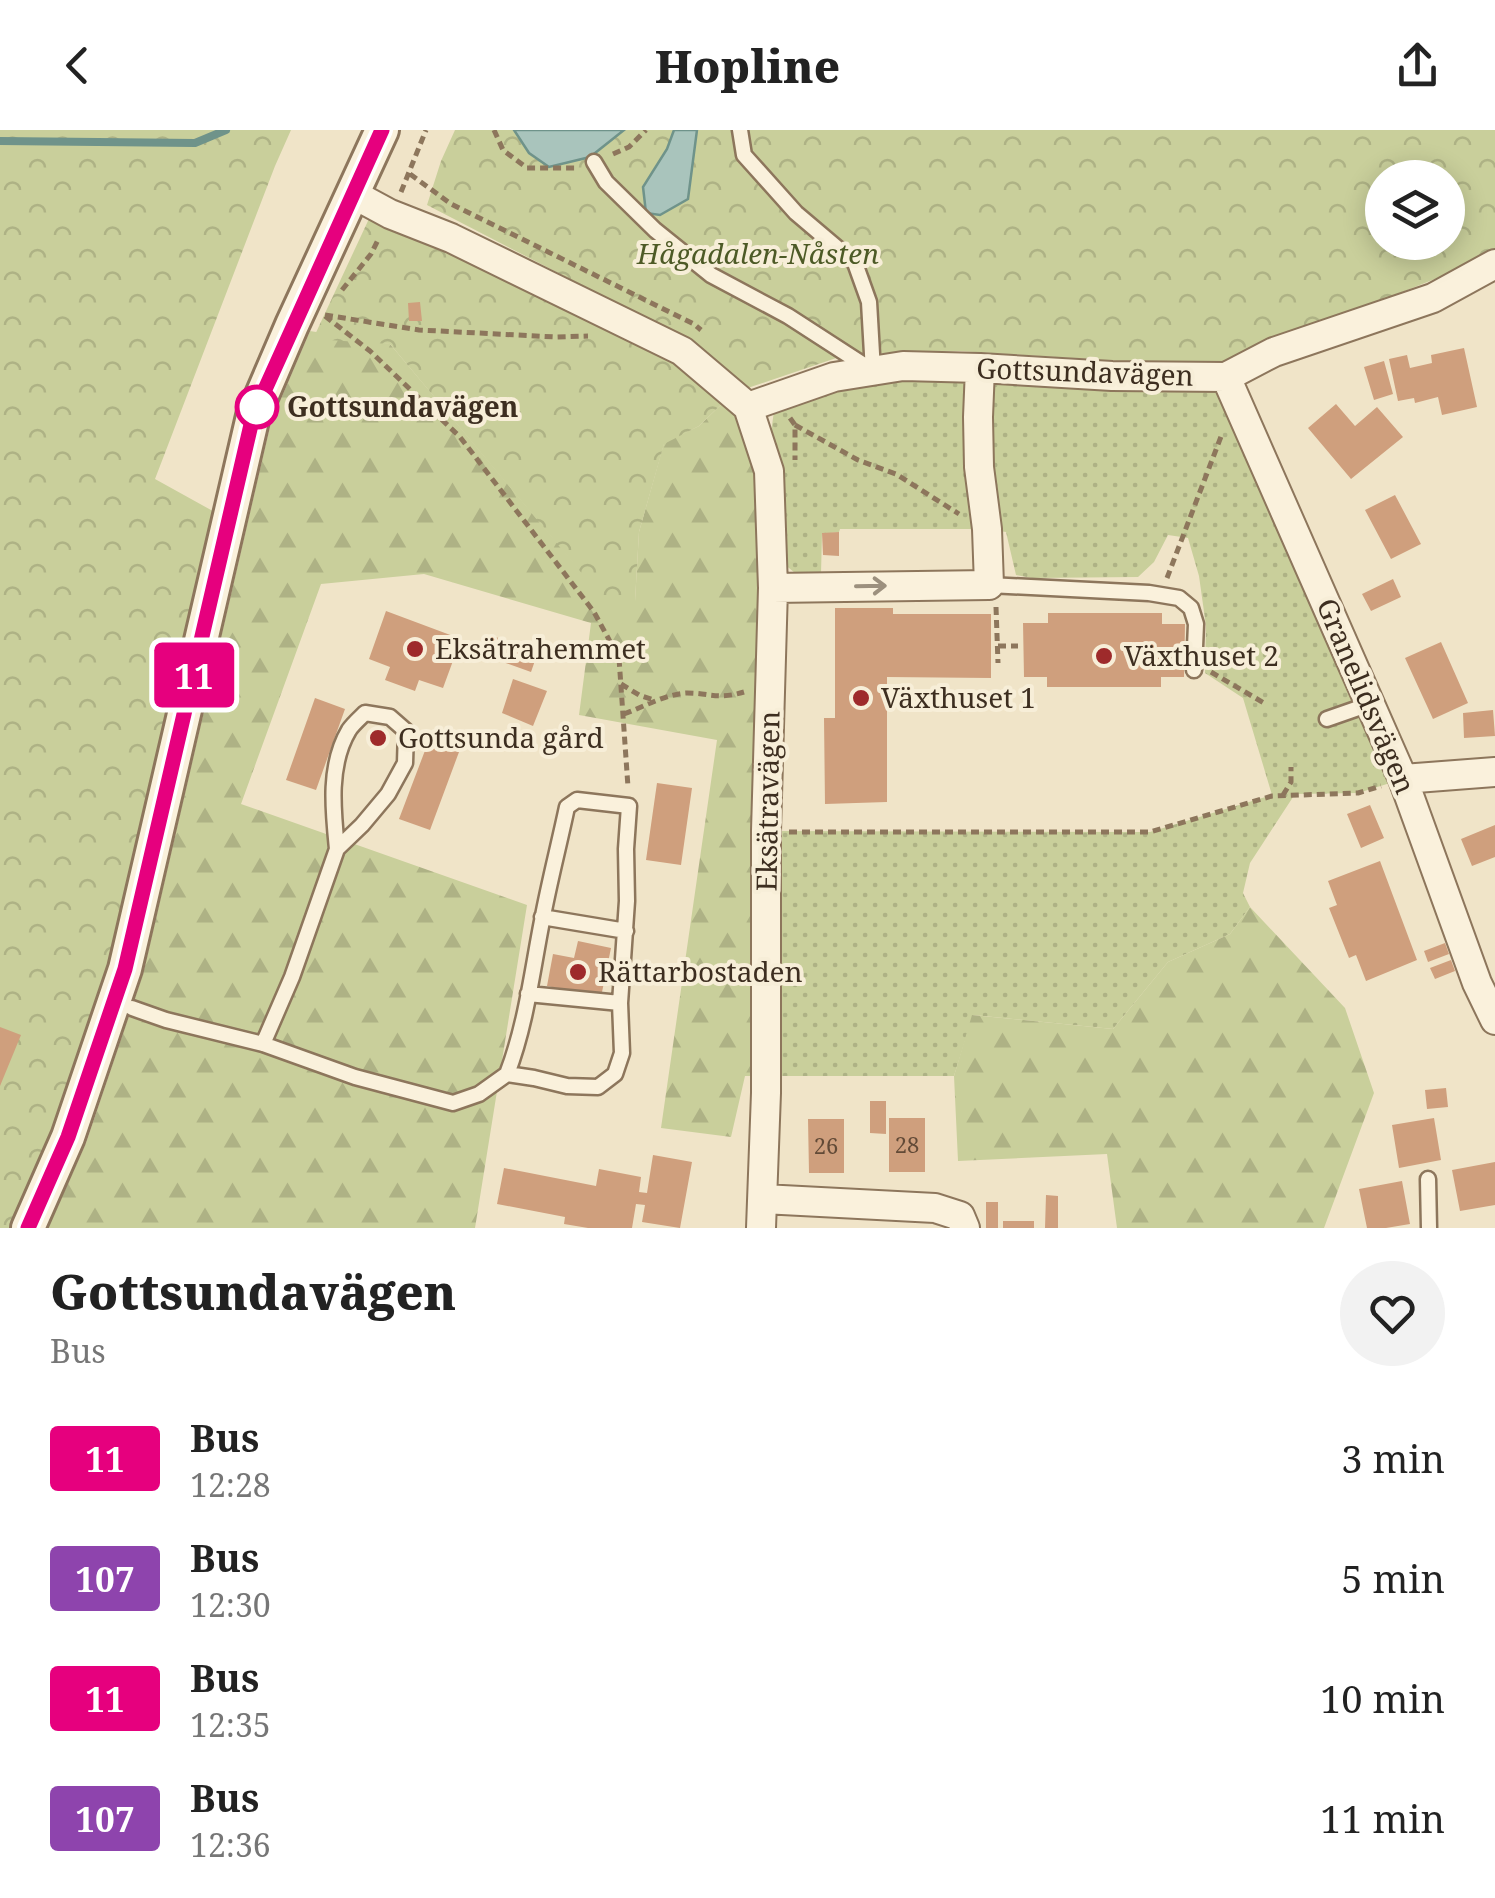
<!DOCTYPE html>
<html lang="en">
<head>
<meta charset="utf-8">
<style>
	:root { --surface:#fff; --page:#f2f2f2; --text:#222; --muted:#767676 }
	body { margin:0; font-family:"Noto Serif",serif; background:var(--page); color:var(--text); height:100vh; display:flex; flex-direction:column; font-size:38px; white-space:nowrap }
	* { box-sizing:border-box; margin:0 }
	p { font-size:32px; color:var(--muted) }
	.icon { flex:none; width:55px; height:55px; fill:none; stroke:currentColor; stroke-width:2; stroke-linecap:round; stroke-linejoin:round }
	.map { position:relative; height:1098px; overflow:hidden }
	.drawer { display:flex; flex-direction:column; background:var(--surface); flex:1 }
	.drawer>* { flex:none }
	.badge { padding:0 20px; border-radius:8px; font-size:35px; line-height:65px }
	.tools { position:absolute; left:1365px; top:30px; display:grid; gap:20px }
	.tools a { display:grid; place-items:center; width:100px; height:100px; border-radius:50%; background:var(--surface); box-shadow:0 5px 25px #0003; font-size:50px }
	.map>.badge { position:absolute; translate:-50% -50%; box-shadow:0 0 0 5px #fff }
	.round { display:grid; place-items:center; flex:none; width:105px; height:105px; border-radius:52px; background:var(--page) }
	.overview { display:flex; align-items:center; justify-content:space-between; height:170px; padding:0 50px }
	h1 { font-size:48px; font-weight:800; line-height:75px }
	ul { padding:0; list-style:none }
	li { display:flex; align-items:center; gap:30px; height:120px; padding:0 50px }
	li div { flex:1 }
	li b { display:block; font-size:38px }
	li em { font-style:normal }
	li .badge { min-width:110px; font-weight:700; text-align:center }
	header { display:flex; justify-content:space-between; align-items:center; height:130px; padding:0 50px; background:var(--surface); font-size:45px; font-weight:800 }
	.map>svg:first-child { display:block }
</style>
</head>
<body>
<header><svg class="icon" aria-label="back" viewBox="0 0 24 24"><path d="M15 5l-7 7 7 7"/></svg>Hopline<svg class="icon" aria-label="share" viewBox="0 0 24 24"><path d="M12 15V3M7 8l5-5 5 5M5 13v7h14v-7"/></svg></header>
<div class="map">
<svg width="1495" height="1098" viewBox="0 0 1495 1098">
	<defs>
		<pattern id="grass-dots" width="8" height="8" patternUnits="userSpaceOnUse" patternTransform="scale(2.5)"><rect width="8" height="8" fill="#c9cf9b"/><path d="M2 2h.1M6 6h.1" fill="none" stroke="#aeb285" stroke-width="1.8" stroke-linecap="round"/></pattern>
		<pattern id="forest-firs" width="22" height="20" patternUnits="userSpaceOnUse" patternTransform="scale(2.5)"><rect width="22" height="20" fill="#c9cf9b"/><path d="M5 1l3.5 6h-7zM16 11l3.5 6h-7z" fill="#aeb285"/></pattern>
		<pattern id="park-crowns" width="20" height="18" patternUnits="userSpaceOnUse" patternTransform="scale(2.5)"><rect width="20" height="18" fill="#c9cf9b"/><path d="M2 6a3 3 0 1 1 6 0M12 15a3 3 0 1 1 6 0" fill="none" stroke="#aeb285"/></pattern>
	</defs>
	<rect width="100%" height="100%" fill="#f0e4c8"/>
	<path fill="url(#grass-dots)" d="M 834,247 L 1226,247 L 1403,649 L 1358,663 L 1295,664 L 1250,733 L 1243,763 L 1250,777 L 1230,804 L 1168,832 L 1113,899 L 973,885 L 954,946 L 766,946 L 766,701 L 1150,702 L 1272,665 L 1243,568 L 1205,543 L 1206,496 L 1199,446 L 1188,408 L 1168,405 L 1154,432 L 1138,447 L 1032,448 L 1016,445 L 1006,402 L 987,399 L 840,399 L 839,402 L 822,404 L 821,444 L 795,443 L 783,433 L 771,303 L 776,266 Z"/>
	<path fill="url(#forest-firs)" d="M 310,201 L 390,214 L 606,471 L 635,471 L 639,402 L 664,313 L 699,296 L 733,263 L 769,341 L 766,946 L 745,946 L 731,1007 L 661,998 L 717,610 L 579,585 L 591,493 L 424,444 L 321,454 L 241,674 L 527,775 L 475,1098 L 48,1098 L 86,1013 L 143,844 L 271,292 Z
		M 1250,777 L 1345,878 L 1374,963 L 1324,1098 L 1117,1098 L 1107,1024 L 958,1031 L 954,946 L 972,885 L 1113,899 L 1168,832 L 1230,804 Z"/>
	<path fill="url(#park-crowns)" fill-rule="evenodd" d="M 0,0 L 291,0 L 275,36 L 155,349 L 220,385 L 89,910 L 15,1098 L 0,1098 Z
		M 455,0 L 1495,0 L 1495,125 L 1214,237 L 960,221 L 848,224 L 733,263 L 699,296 L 664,314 L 639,402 L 635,471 L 605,471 L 390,214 L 313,209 L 374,78 L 673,215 L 626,178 L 427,75 L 441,31 ZM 1382,48 L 1448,48 L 1448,112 L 1382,112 Z"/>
	<path fill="#a9c4bc" stroke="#6f938a" stroke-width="2.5" d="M 514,0 L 624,0 L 590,27 L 549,37 L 529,23 Z
		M 674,0 L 697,0 L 688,69 L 660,85 L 646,83 L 643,57 L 667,19 Z"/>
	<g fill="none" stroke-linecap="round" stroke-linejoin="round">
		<path stroke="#6f938a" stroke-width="8" d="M 0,11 L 195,13 L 226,0"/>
	</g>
	<path fill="#cf9f7d" d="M 420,172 L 422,191 L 409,191 L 408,173 Z
		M 1464,218 L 1477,277 L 1442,285 L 1438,267 L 1415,273 L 1414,268 L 1398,271 L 1389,229 L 1407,225 L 1410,238 L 1432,233 L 1431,225 Z
		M 1384,231 L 1393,264 L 1374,270 L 1364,237 Z
		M 1336,274 L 1355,296 L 1377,277 L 1403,307 L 1351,349 L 1308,298 Z
		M 1395,365 L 1421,414 L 1391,429 L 1365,380 Z
		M 839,402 L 839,426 L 823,425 L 822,403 Z
		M 1393,449 L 1401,467 L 1371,481 L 1362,464 Z
		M 835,478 L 893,478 L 893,484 L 991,484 L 991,548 L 887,547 L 887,672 L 825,674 L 824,588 L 835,588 Z
		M 386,481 L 461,509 L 443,558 L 419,550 L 415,561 L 385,550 L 390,537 L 369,529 Z
		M 1048,483 L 1162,483 L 1162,494 L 1185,494 L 1184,547 L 1161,547 L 1161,557 L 1047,557 L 1047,547 L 1024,547 L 1023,493 L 1048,493 Z
		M 490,505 L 538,522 L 531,542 L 483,525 Z
		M 1441,512 L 1468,573 L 1433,589 L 1405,528 Z
		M 513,549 L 547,561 L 533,596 L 502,583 Z
		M 315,568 L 345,579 L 316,660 L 286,650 Z
		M 1493,580 L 1495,606 L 1464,608 L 1463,583 Z
		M 429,610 L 459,622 L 430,700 L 399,689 Z
		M 657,653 L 692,658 L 681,735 L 646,730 Z
		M 1370,675 L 1384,708 L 1361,718 L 1347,684 Z
		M 1495,695 L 1495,727 L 1472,736 L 1461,709 Z
		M 1380,731 L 1417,830 L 1366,851 L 1356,825 L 1349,828 L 1329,778 L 1337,775 L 1328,751 Z
		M 578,811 L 611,818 L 601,867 L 547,856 L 553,824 L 574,828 Z
		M 1445,813 L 1449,824 L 1428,832 L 1424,821 Z
		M 1451,830 L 1455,841 L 1435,849 L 1430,838 Z
		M 0,897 L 21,905 L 0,956 Z
		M 1446,958 L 1448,977 L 1427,979 L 1425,960 Z
		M 870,971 L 886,971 L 886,1004 L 870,1003 Z
		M 889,988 L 925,988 L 925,1042 L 889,1042 Z
		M 1434,988 L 1441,1030 L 1399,1038 L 1392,995 Z
		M 808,989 L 844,989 L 844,1043 L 809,1043 Z
		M 653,1025 L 692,1032 L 680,1098 L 642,1092 L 645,1075 L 636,1074 L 632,1098 L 588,1098 L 564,1094 L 565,1087 L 497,1074 L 504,1038 L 596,1056 L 599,1039 L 641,1047 L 639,1062 L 647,1063 Z
		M 1495,1032 L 1495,1075 L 1460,1081 L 1452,1040 Z
		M 1402,1051 L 1410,1094 L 1386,1098 L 1367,1098 L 1359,1059 Z
		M 1046,1065 L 1058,1066 L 1058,1098 L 1045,1098 Z
		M 986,1072 L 998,1072 L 998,1098 L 986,1098 Z
		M 1003,1091 L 1034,1091 L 1034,1098 L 1003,1098 Z"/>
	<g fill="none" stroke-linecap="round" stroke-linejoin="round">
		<g stroke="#8d765c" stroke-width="19">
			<path id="service" d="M 594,32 L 606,52 L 655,100 L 711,145 L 788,186 L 873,241 L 869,172 L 855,133 L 796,83 L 744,25 L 740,0
				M 989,455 L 1149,463 L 1179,468 L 1191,478 L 1196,494 L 1194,540
				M 1327,589 L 1370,574
				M 542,787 L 626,801
				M 528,864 L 620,873
				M 132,878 L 166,890 L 263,914 L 355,947 L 453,973 L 479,964 L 507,944 L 534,948 L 567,956 L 598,957 L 615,944 L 622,923 L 620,873 L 627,771 L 626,719 L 629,676 L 577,670 L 567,677 C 559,715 549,753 542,791 C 532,842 526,895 507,944
				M 263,914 L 292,847 L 337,719 L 362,695 L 388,664 L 405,633 L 406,601 L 390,587 L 365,583 C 360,588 353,594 349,600 C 328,635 333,680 337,719
				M 1428,1049 L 1429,1098"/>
		</g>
		<g stroke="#8d765c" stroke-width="32">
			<path id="minor" d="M 353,64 L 390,84 L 451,108 L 682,221 L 748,277 L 834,247 L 903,236 L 980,238 L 1112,246 L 1226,247 L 1274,222 L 1433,168 L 1495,134
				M 1226,247 L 1403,649 L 1477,853 L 1495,890
				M 748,277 L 769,341 L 773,458 L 766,701 L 766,963 L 761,1098
				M 773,458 L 989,455 L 987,399 L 979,337 L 978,287 L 980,238
				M 1403,649 L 1495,642
				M 763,1069 L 935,1078 L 960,1086 L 965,1098"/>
		</g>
		<g stroke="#8d765c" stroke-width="38">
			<path id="tertiary" d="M 28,1098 L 68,1007 L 125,839 L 253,286 L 292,195 L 382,0"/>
		</g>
		<path stroke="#8d765c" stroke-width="5" stroke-dasharray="8 5" stroke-linecap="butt" d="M 494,0 L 503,20 L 527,38 L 579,38
			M 613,24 L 629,17 L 646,0
			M 410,44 L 451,74 L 694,194 L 701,200
			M 401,62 L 426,0
			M 342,160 L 371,124 L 379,108
			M 325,185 L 419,200 L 556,207 L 588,206
			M 325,186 L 370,221 L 460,307 L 594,482 L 619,528 L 628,657
			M 790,288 L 795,295 L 795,330
			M 795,295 L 858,330 L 896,344 L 959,384
			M 1167,448 L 1222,304
			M 996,477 L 998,533
			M 998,516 L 1018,516
			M 1211,542 L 1264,573
			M 621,554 L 639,565 L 654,570
			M 624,584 C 643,577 666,564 687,563 C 710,563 717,570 744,562
			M 1283,665 L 1291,652 L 1291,637
			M 789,702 L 1150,702 L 1272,666 L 1358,663 L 1381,656"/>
		<use href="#service" stroke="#faf1dc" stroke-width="14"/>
		<use href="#minor" stroke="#faf1dc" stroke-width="28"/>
		<use href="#tertiary" stroke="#faf1dc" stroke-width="32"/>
	</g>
	<defs><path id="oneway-shaft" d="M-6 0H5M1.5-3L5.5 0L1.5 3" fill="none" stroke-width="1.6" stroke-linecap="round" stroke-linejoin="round" transform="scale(2.5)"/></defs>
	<use stroke="#9c907e" href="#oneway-shaft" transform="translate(871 456) rotate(-1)"/>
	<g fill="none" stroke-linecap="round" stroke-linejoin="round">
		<g stroke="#fff" stroke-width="22">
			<path id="line" d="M 28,1098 L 68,1007 L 125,839 L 253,286 L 382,0"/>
		</g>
		<use href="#line" stroke="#e6007e" stroke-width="15"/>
	</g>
	<circle fill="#fff" stroke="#e6007e" stroke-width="5" cx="257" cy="277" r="20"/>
	<g fill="#9e2a2b" stroke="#f7eed8" stroke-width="4">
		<circle cx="415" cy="519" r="10"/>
		<circle cx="1104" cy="526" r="10"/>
		<circle cx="861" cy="568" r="10"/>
		<circle cx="378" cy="608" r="10"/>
		<circle cx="578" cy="842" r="10"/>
	</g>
	<g text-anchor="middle" stroke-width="8" stroke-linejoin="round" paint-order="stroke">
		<g font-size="22" fill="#624a37">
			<text x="907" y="1023">28</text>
			<text x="826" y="1024">26</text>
		</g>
		<g font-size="28" font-style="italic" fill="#4d5a26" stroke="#f7eed8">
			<text x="758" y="134">Hågadalen-Nåsten</text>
		</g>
		<g font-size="28" fill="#3d2e20" stroke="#f7eed8">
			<text transform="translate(1085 242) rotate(2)" y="10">Gottsundavägen</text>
			<text transform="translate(1366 566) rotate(67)" y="10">Granelidsvägen</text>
			<text transform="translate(768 671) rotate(-89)" y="10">Eksätravägen</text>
		</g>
		<g font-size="28" font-weight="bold" fill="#3d2e20" stroke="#f7eed8" text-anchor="start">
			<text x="287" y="287">Gottsundavägen</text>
		</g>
		<g font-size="28" fill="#3d2e20" stroke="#f7eed8" text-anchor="start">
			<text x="435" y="529">Eksätrahemmet</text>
			<text x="1124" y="536">Växthuset 2</text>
			<text x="881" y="578">Växthuset 1</text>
			<text x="398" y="618">Gottsunda gård</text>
			<text x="598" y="852">Rättarbostaden</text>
		</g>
	</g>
</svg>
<div class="tools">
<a><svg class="icon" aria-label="layers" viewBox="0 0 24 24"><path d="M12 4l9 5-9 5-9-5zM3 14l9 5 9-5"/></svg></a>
</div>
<b class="badge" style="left:194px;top:545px;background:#e6007e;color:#fff">11</b>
</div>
<section class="drawer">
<div class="overview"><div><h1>Gottsundavägen</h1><p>Bus</p></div><a class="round"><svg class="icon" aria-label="heart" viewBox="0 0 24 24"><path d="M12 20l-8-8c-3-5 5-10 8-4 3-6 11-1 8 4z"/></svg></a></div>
<ul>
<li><span class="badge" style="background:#e6007e;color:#fff">11</span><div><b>Bus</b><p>12:28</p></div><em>3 min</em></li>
<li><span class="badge" style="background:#8e44ad;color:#fff">107</span><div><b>Bus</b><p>12:30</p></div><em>5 min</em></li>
<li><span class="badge" style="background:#e6007e;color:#fff">11</span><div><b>Bus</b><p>12:35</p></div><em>10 min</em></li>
<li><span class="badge" style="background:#8e44ad;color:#fff">107</span><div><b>Bus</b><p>12:36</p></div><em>11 min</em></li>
</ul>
</section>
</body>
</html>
